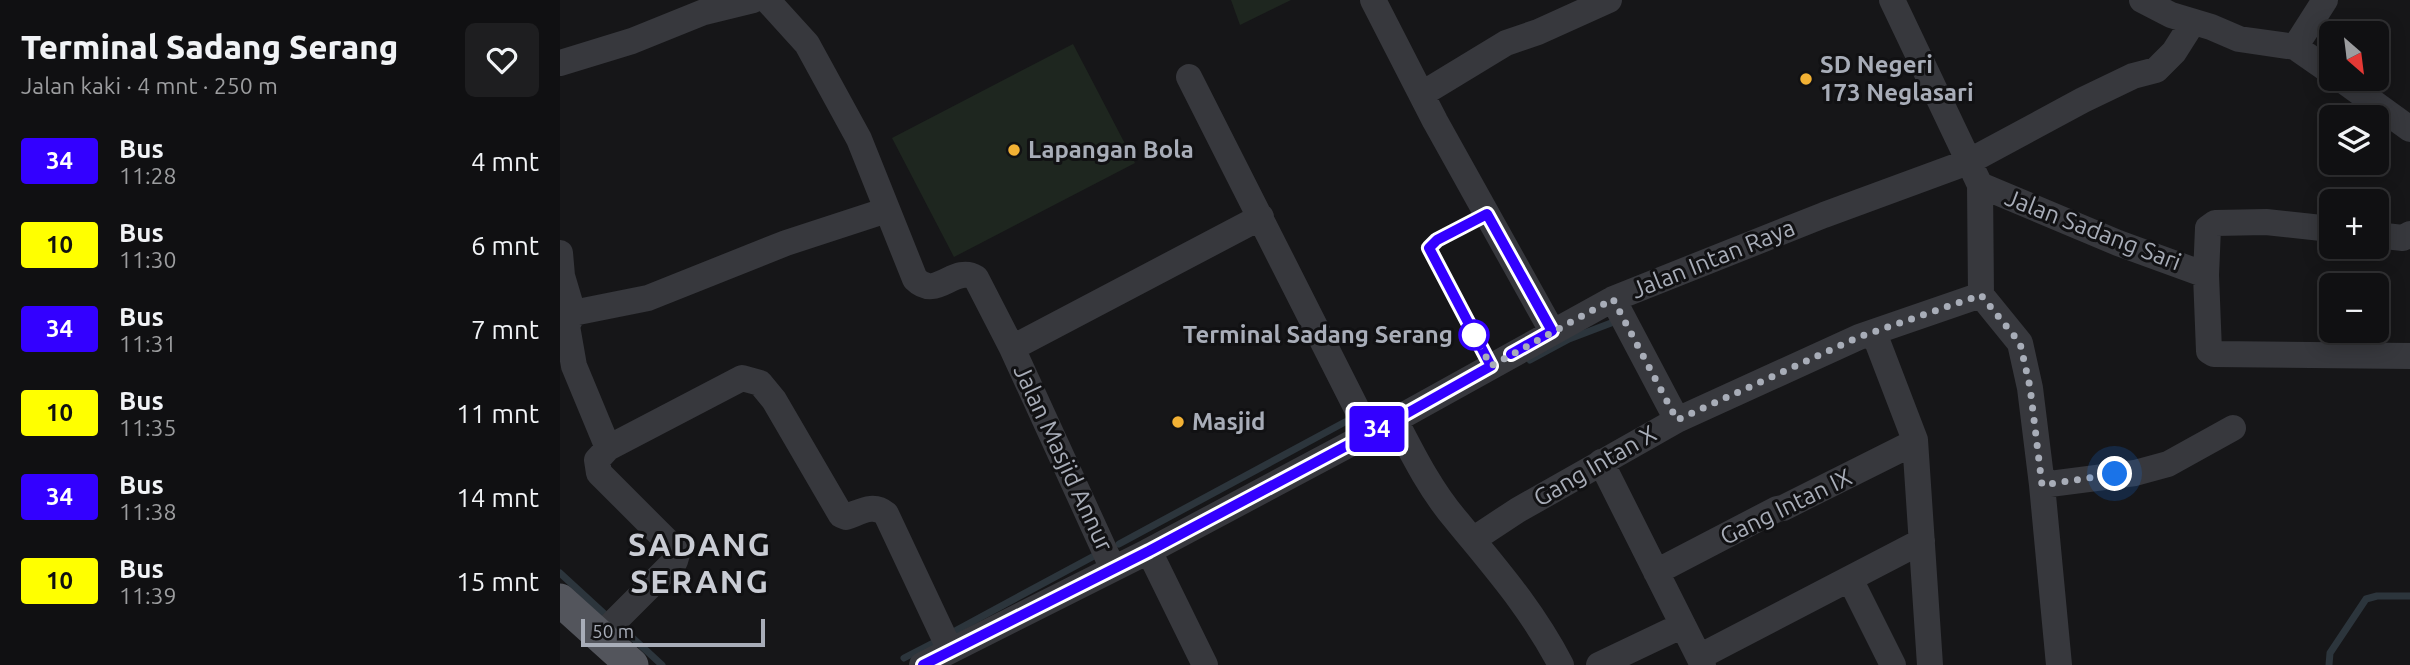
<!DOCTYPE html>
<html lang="id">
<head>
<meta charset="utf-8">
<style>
	:root { --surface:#101012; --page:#1e1e20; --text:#f1f3f6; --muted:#9c9d9f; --line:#303032 }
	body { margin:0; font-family:Ubuntu,sans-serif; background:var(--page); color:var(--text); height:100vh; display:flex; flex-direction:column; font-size:26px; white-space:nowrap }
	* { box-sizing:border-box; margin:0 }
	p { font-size:23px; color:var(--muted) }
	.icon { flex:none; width:38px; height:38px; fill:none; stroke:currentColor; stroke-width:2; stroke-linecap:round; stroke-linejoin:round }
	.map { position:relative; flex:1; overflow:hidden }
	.side { display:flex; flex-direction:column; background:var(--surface); width:560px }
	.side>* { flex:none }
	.badge { padding:0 14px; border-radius:5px; font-size:24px; line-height:46px }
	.needle { width:46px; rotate:152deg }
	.fabs { position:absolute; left:1759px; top:21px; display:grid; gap:14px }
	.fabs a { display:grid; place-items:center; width:70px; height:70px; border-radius:10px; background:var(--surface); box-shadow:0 4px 18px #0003,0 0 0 2px var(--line); font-size:35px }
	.scale { position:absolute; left:21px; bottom:18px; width:184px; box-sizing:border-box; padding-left:7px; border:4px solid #a8adb8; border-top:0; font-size:19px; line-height:24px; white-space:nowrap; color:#a8adb8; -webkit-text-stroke:5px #111113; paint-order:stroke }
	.you { position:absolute; width:35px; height:35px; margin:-18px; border:5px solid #fff; border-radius:50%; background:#1a73e8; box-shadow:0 0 0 10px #1a73e833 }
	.map>.badge { position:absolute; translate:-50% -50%; box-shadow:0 0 0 4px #fff }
	.round { display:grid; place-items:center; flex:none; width:74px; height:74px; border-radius:10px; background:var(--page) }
	.summary { display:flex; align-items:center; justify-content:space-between; height:119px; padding:0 21px }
	h1 { font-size:33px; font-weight:800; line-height:52px }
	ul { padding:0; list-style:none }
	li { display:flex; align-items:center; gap:21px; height:84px; padding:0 21px }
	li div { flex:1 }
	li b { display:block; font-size:26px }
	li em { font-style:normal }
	li .badge { min-width:77px; font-weight:700; text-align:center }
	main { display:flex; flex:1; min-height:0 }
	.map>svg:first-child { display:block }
</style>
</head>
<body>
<main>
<section class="side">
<div class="summary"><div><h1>Terminal Sadang Serang</h1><p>Jalan kaki · 4 mnt · 250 m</p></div><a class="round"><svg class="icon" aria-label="heart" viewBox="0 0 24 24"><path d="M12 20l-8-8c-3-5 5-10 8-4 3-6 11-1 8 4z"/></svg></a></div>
<ul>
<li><span class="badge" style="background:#30f;color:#fff">34</span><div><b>Bus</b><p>11:28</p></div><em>4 mnt</em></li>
<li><span class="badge" style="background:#ff0;color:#111">10</span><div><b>Bus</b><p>11:30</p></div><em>6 mnt</em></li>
<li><span class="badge" style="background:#30f;color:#fff">34</span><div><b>Bus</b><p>11:31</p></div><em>7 mnt</em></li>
<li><span class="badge" style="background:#ff0;color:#111">10</span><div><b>Bus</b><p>11:35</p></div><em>11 mnt</em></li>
<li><span class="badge" style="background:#30f;color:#fff">34</span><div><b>Bus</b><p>11:38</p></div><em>14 mnt</em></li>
<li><span class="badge" style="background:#ff0;color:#111">10</span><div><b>Bus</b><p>11:39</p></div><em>15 mnt</em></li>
</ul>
</section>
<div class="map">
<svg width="1850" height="665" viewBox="0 0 1850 665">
	<rect width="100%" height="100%" fill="#161618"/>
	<path fill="#1e261f" d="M 671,0 L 731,0 L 680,25 Z
		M 513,44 L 575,163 L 394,257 L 332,138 Z"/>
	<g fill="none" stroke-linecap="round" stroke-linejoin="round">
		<path stroke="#2c353c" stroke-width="7" d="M 970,360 L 1009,339 L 1059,320
			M 559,544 L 785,422
			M 0,573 L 49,618
			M 63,629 L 102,665
			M 395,631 L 534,556
			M 344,658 L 377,641
			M 1769,665 L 1770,653 L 1806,599 L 1817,596 L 1850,596"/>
		<path stroke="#37383d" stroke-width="26" d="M 207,0 L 247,44 L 299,139 L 355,279 C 377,301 394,264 416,278 L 452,348 L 553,569
			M 813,0 L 875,121 L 992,331
			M 1332,0 L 1420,185 L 1421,295 L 1460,343 L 1470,388 L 1482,485 L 1499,665
			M 1582,0 L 1611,15 L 1651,27 L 1679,39 L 1735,47 L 1771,72
			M 1735,47 L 1765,0
			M 0,63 L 72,41 L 144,12 L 193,0
			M 629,77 L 809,433
			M 1781,79 L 1850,129
			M 862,94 L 946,43 L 978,32 L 1049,0
			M 1420,185 L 1558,243 L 1646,275
			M 1771,229 L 1706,222 L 1655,223 L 1648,228 L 1646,275 L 1649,351 L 1654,354 L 1850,356
			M 1816,235 L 1843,238 L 1850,234
			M 0,253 L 2,276 L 13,313 L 7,326 L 14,366 L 48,448
			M 1053,299 L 1117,420
			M 13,313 L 88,298 L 226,243 L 327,210
			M 1314,333 L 1355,440 L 1370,665
			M 452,348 L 701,217
			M 835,420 C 853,455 871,491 897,521 C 937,570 971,608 1001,665
			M 1041,462 L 1143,665
			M 1482,485 L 1575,473 L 1608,464 L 1673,428
			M 914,539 L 958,510 L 1117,420 L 1299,337 L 1421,295
			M 589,551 L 645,665
			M 1096,572 L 1217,509 L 1223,508 L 1355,442
			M 1290,579 L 1333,665
			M 40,636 L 115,561 L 117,554 L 114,548 L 39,473 L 37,460 L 48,448 L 182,378 L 200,383 L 214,400 L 281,515 L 286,517 C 301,512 313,503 326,514 L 390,650
			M 1139,657 L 1362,541
			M 362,665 L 589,551 L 835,420 L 1053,299 L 1264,215 L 1408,162 L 1523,100 L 1573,76 L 1596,70 L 1614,52 L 1633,22
			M 1039,665 L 1123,625"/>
		<path stroke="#53555c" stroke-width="33" d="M 0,600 L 72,665"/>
	</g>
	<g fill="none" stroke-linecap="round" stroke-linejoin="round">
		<g stroke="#fff" stroke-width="16">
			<path id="line" d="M 363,665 L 589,551 L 835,420 L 931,366 L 869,248 L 877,240 L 927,214 L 992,331 L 951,354"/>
		</g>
		<use href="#line" stroke="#30f" stroke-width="10"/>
		<path stroke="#a8adb8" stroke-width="7" stroke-dasharray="0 12.6" d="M 914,335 L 931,366 L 1053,299 L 1117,420 L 1299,337 L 1421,295 L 1460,343 L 1470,387 L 1482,485 L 1555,474"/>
	</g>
	<g fill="#f2b134" stroke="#111113" stroke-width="2.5">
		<circle cx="1246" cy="79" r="7"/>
		<circle cx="454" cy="150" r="7"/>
		<circle cx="618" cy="422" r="7"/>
	</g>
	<circle fill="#fff" stroke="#30f" stroke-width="3.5" cx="914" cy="335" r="14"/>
	<g text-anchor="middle" stroke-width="6" stroke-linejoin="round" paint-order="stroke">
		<g font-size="24" font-weight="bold" fill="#a8adb8" stroke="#111113" text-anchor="start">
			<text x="1260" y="73">SD Negeri<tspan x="1260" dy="28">173 Neglasari</tspan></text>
			<text x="468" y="158">Lapangan Bola</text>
			<text x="632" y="430">Masjid</text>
		</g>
		<g font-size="24" fill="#a8adb8" stroke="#111113">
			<text transform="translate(1533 230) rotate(21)" y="8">Jalan Sadang Sari</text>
			<text transform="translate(1153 259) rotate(-22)" y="8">Jalan Intan Raya</text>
			<text transform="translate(503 458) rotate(65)" y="8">Jalan Masjid Annur</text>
			<text transform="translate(1035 466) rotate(-30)" y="8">Gang Intan X</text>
			<text transform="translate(1226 507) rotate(-26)" y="8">Gang Intan IX</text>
		</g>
		<g font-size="24" font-weight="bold" fill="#a8adb8" stroke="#111113" text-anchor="end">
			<text x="893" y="343">Terminal Sadang Serang</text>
		</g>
		<g font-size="32" font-weight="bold" letter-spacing="2" fill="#c9ccd4" stroke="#111113">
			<text x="140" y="556">SADANG<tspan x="140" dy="37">SERANG</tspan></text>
		</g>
	</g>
</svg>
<div class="fabs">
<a><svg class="needle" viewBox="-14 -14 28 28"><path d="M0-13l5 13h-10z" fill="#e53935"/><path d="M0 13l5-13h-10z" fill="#9c9d9f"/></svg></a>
<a><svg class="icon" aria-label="layers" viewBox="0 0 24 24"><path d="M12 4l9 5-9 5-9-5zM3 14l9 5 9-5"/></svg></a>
<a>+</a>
<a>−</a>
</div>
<div class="scale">50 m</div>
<div class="you" style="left:1555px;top:474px"></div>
<b class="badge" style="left:817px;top:429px;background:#30f;color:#fff">34</b>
</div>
</main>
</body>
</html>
